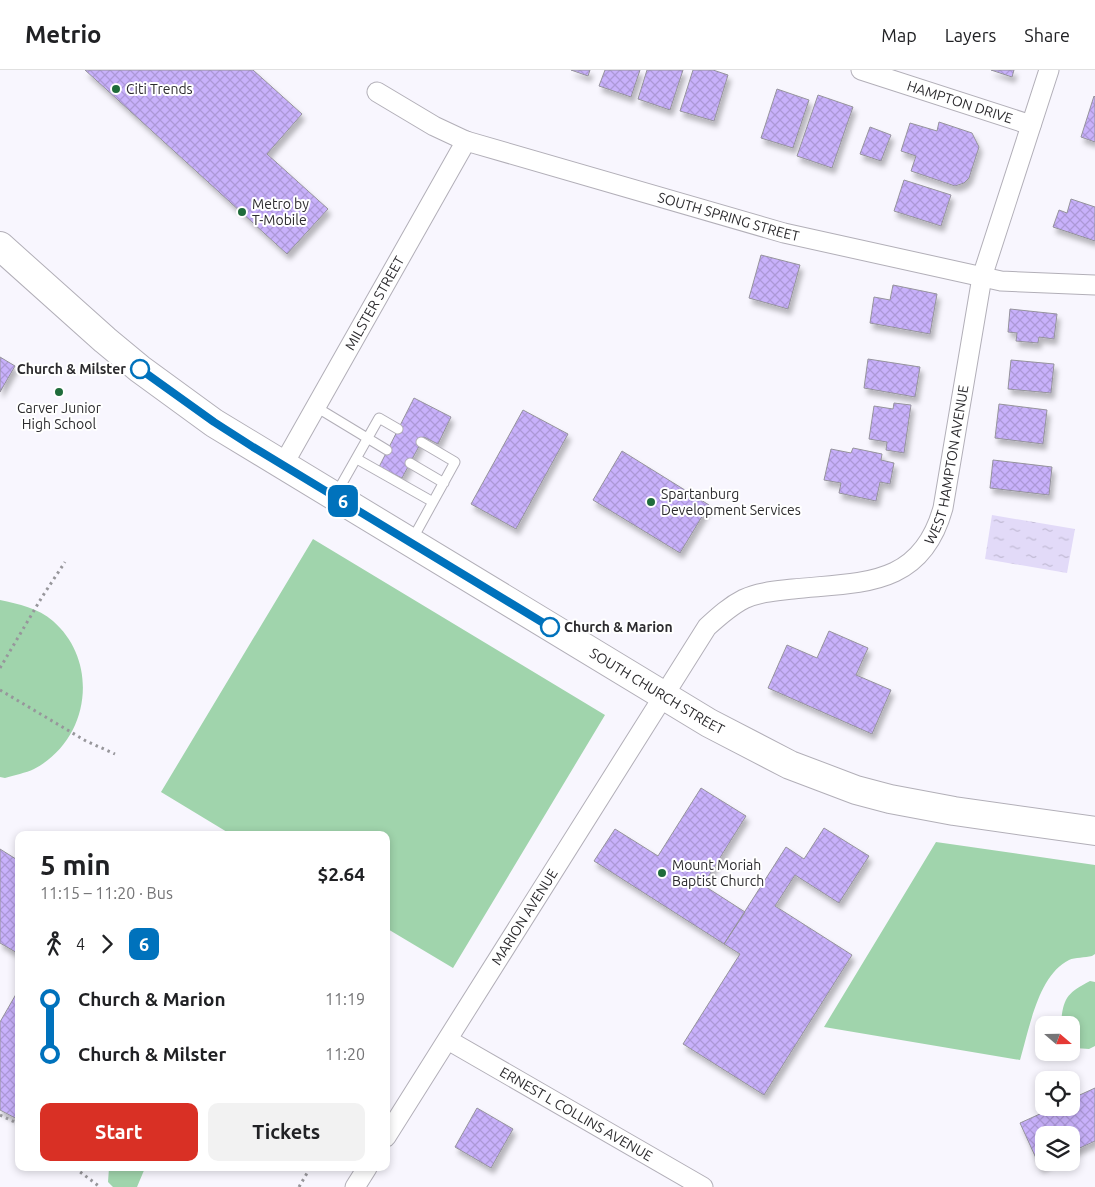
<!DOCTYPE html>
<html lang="en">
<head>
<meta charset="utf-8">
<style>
	:root { --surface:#fff; --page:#f2f2f2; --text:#202124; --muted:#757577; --line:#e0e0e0; --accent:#d93025 }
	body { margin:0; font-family:Ubuntu,sans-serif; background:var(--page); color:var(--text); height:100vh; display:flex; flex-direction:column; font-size:19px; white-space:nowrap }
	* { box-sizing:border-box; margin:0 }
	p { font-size:16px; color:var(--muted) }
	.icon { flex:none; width:28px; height:28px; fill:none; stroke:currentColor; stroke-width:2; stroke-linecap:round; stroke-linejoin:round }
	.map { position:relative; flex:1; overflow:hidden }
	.details { position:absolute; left:15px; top:761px; width:375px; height:340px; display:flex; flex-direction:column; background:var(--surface); border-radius:10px; box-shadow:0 2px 8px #0003 }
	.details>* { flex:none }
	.badge { padding:0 10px; border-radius:8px; font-size:18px; line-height:32px }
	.needle { width:32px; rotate:110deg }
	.buttons { position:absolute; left:1035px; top:946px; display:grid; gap:10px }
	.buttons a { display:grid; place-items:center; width:45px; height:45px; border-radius:10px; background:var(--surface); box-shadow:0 2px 8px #0003; font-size:25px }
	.map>.badge { position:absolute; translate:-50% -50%; box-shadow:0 0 0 2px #fff }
	.legs { display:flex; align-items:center; gap:8px; height:55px; padding:0 25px; font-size:16px }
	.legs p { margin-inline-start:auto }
	.summary { display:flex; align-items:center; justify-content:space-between; height:85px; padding:0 25px }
	h1 { font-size:28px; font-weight:700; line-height:38px }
	.cta { display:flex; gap:10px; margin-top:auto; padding:10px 25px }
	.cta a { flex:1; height:58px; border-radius:10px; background:var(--accent); color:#fff; font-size:20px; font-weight:700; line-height:58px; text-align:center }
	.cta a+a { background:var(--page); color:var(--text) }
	ul { padding:0 25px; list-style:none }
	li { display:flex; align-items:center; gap:18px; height:55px; font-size:19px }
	li i { display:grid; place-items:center; width:8px; height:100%; margin:0 6px; background:currentColor }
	li i::after { content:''; width:12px; height:12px; margin:-6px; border:4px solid; border-radius:50%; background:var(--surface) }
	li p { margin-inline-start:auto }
	li:first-child i { background:linear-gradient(#0000 50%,currentColor 0) }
	li:last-child i { background:linear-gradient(currentColor 50%,#0000 0) }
	header { display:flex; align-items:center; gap:30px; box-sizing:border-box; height:70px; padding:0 25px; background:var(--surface); border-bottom:1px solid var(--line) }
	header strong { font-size:24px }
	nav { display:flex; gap:28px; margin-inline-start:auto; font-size:18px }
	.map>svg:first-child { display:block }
</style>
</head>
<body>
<header>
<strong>Metrio</strong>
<nav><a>Map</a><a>Layers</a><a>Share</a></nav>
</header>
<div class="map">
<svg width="1095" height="1117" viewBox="0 0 1095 1117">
	<defs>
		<pattern id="water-ripples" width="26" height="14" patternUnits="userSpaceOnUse" patternTransform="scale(1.25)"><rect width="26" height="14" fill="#e2daf8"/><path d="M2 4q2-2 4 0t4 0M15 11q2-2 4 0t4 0" fill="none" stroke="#c2bbd5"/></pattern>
		<pattern id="building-cross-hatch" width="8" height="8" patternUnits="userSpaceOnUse" patternTransform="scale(1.25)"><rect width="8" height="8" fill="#c8b1fb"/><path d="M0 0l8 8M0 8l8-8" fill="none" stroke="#ac98d7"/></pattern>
		<filter id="shadow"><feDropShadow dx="3" dy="5.5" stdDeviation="2.5" flood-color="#0004"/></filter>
	</defs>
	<rect width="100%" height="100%" fill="#f8f6fe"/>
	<path fill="#a0d4ac" d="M 313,469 L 605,645 L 453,898 L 386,858 L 386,765 L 232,765 L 161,722 Z
		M 0,530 C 19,534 38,538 53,551 C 100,592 90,670 34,699 C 26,703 14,705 5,708 L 0,707 Z
		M 936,772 L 1095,795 L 1095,884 L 1092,886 C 1085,888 1075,887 1069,890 C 1038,905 1029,960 1020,990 L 824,957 Z
		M 1090,911 L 1095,912 L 1095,976 L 1089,979 L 1075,978 L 1071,973 L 1071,955 L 1061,954 C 1063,928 1067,923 1090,911 Z
		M 109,1098 L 145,1098 L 137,1117 L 113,1117 L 108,1112 Z"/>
	<path fill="url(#water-ripples)" d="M 992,445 L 1075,459 L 1067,503 L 985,489 Z"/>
	<path fill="url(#building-cross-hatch)" stroke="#95939c" filter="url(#shadow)" d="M 85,0 L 253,0 L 302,44 L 267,84 L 328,139 L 287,184 Z
		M 571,0 L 590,0 L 588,6 Z
		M 605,0 L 640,0 L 631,27 L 599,16 Z
		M 647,0 L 683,0 L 670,40 L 638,29 Z
		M 693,0 L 713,0 L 728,5 L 714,51 L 680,41 Z
		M 991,0 L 1014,0 L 1012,7 Z
		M 777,19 L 809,30 L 793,78 L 761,68 Z
		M 818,25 L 853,37 L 832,98 L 797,86 Z
		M 1094,26 L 1095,27 L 1095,72 L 1081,67 Z
		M 939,52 L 972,63 L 979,77 L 969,108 L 964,113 L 955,116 L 911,101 L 916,86 L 901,81 L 910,53 L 937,61 Z
		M 870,57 L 891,65 L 881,91 L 860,84 Z
		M 904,110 L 951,125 L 941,156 L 894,141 Z
		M 1071,129 L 1095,137 L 1095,171 L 1053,157 L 1059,140 L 1067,143 Z
		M 761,185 L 800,195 L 788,239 L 749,228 Z
		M 893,215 L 937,224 L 930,264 L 870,253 L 874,227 L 890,230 Z
		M 1010,239 L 1057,244 L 1054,269 L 1039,267 L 1038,273 L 1016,271 L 1017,263 L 1008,262 Z
		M 0,287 L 15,296 L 0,322 Z
		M 868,289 L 920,297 L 915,327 L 864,318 Z
		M 1011,290 L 1054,294 L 1051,323 L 1008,319 Z
		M 414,328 L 451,347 L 438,374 L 424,367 L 402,408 L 379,397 Z
		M 894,333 L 911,335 L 904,383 L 886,380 L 887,372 L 869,369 L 874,336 L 893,339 Z
		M 999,334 L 1047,340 L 1043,374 L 995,368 Z
		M 523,340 L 568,364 L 516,459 L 471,434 Z
		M 853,378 L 882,384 L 881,390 L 894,393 L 890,414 L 880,412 L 876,431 L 839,423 L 841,413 L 824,410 L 831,379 L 851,383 Z
		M 622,381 L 709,435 L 680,483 L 593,430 Z
		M 993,390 L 1052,397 L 1049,425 L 990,418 Z
		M 829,561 L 868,578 L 856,605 L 891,620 L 872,664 L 768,618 L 787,575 L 817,588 Z
		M 701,718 L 746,746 L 703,815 L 745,842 L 724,874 L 594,791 L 615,759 L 658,786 Z
		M 824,758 L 869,786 L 839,833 L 795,805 L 775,836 L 852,885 L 764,1025 L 683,974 L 740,884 L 724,874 L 786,777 L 804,789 Z
		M 0,779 L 19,791 L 19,884 L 0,873 Z
		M 19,919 L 19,1050 L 0,1040 L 0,952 Z
		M 1095,1018 L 1095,1071 L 1071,1082 L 1071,1065 L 1044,1065 L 1044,1092 L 1049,1092 L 1040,1097 L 1020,1053 L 1053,1038 L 1071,1038 L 1071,1029 Z
		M 477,1038 L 513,1059 L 491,1098 L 455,1077 Z"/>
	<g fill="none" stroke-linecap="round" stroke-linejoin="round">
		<g stroke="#b2afb8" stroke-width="11">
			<path id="service" d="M 316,337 L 387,380
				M 357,389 L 433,432
				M 410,393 L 444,413
				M 336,424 L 379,348 L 398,359
				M 412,470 L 455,392 L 421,372"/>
		</g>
		<g stroke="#b2afb8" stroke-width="21">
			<g id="minor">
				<path id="s1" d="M 861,0 L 1031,55"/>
				<path id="s2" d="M 377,22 L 434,56 L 466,71 L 784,163 L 1001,211 L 1095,215"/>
				<path id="s3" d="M 283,395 L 466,71"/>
				<path id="s4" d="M 448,970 L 703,1117"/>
				<path id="s5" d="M 386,1067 L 707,557 C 719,546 730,536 744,529 C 759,522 776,521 793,519 C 861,512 921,518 943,438 L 982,207 L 1049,0"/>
				<path d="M 355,1117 L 367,1098"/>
			</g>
		</g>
		<g stroke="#b2afb8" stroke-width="30">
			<g id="primary">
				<path id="s6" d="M 0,176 L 105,270 L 140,299 L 214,353 L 709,653 L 790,695 L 856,720 L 890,729 L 954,741 L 1095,761"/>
			</g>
		</g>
		<path stroke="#97969b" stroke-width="3" stroke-dasharray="2.5 4" stroke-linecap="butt" d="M 0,598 L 42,527 L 65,492
			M 0,620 L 86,671 L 115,684
			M 0,1045 L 19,1054
			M 75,1098 L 100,1117
			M 299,1117 L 310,1098"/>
		<use href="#service" stroke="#fff" stroke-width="9"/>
		<use href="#minor" stroke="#fff" stroke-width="19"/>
		<use href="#primary" stroke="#fff" stroke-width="28"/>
	</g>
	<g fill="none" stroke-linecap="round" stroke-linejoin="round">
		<g stroke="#fff" stroke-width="11">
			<path id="line-1" d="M 140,299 L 214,352 L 253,377 L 550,557"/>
		</g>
		<use href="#line-1" stroke="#0072bc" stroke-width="8"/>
	</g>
	<g fill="#1f6c3b" stroke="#fff" stroke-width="2">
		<circle cx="116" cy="19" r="5"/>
		<circle cx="242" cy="142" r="5"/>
		<circle cx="59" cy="322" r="5"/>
		<circle cx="651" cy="432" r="5"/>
		<circle cx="662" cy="803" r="5"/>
	</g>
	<g fill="#fff" stroke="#0072bc" stroke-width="2.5">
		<circle cx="140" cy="299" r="9"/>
		<circle cx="550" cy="557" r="9"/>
	</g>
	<g text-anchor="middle" stroke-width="4" stroke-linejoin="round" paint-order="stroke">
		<g font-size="14" fill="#2d2c2f" stroke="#fff" text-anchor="start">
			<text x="126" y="24">Citi Trends</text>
			<text x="252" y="139">Metro by<tspan x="252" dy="16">T-Mobile</tspan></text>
			<text x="59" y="343" text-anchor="middle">Carver Junior<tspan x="59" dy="16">High School</tspan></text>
			<text x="661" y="429">Spartanburg<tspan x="661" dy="16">Development Services</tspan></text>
			<text x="672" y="800">Mount Moriah<tspan x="672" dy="16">Baptist Church</tspan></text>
		</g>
		<g font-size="14" fill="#2d2c2f" stroke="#fff">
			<text dy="5" stroke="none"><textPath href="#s1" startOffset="104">HAMPTON DRIVE</textPath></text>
			<text dy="5" stroke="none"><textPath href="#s2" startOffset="375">SOUTH SPRING STREET</textPath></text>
			<text dy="5" stroke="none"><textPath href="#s3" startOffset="186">MILSTER STREET</textPath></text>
			<text dy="5" stroke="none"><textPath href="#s5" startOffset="929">WEST HAMPTON AVENUE</textPath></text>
			<text dy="5" stroke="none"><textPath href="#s6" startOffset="796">SOUTH CHURCH STREET</textPath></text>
			<text dy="5" stroke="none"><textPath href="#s5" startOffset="260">MARION AVENUE</textPath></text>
			<text dy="5" stroke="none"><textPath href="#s4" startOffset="148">ERNEST L COLLINS AVENUE</textPath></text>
		</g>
		<g font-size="14" font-weight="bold" fill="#2d2c2f" stroke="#fff" text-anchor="end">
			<text x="126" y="304">Church &amp; Milster</text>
			<text x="564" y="562" text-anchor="start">Church &amp; Marion</text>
		</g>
	</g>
</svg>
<div class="buttons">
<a><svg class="needle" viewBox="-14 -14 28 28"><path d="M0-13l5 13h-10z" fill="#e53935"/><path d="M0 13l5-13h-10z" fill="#757577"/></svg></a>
<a><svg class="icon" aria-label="locate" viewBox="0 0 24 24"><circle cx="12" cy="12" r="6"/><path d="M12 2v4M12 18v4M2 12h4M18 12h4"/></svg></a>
<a><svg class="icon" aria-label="layers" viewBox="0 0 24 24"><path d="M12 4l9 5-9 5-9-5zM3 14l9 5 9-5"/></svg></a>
</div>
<b class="badge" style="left:343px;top:431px;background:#0072bc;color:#fff">6</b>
<section class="details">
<div class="summary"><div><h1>5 min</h1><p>11:15 – 11:20 · Bus</p></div><b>$2.64</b></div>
<div class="legs"><svg class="icon" aria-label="walk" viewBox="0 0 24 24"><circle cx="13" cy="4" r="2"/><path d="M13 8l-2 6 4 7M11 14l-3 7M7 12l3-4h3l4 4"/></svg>4<svg class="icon" aria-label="forward" viewBox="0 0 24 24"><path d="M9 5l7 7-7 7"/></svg><b class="badge" style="background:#0072bc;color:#fff">6</b></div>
<ul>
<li><i style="color:#0072bc"></i><b>Church &amp; Marion</b><p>11:19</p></li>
<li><i style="color:#0072bc"></i><b>Church &amp; Milster</b><p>11:20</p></li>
</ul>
<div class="cta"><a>Start</a><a>Tickets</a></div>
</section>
</div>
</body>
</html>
